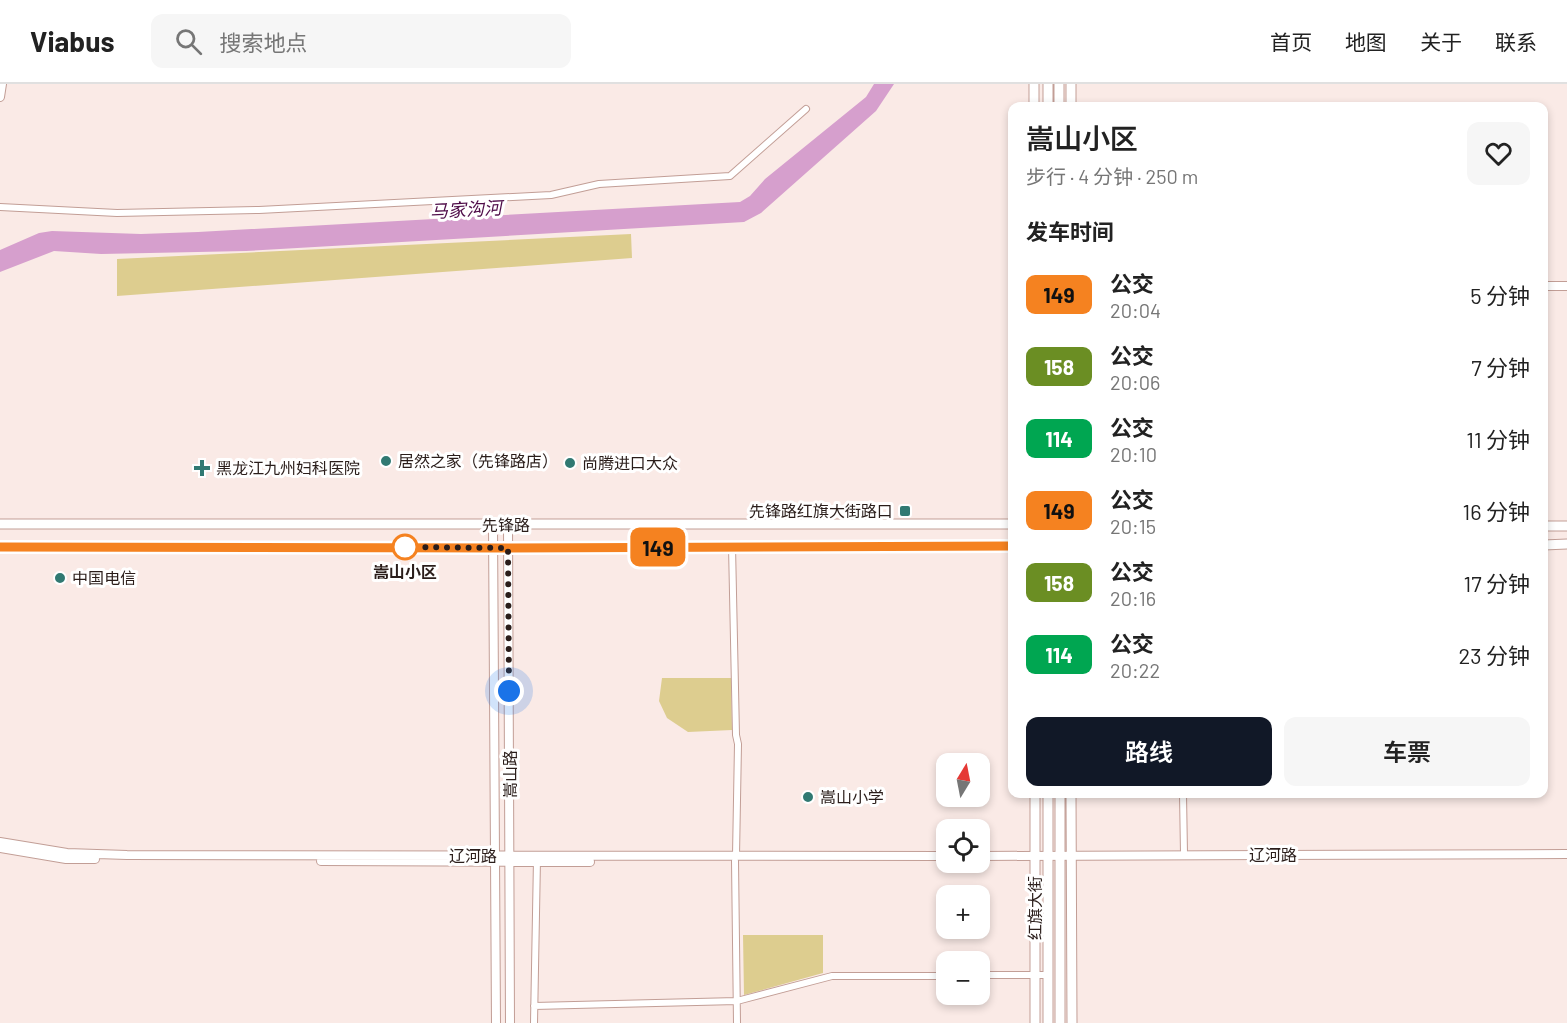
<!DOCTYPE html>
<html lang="zh">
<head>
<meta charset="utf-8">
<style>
	:root { --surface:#fff; --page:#f6f6f6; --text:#222; --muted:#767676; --line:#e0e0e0; --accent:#111827 }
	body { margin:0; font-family:Barlow,"Noto Sans SC",sans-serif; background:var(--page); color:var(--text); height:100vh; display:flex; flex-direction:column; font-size:22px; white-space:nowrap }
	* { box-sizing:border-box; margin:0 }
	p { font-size:20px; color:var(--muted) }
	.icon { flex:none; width:33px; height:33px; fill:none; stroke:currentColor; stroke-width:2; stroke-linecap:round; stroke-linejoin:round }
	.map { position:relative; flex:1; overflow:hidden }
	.drawer { position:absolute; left:1008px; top:18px; width:540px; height:696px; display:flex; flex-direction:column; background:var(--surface); border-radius:12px; box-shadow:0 3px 9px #0003 }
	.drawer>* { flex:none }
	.badge { padding:0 12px; border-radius:9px; font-size:21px; line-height:39px }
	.needle { width:39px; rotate:10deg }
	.tools { position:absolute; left:936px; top:669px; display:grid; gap:12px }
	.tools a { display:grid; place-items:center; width:54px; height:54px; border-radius:12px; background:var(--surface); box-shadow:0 3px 9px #0003; font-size:30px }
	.you { position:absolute; width:30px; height:30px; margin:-15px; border:4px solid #fff; border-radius:50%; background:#1a73e8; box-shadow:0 0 0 9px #1a73e833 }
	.map>.badge { position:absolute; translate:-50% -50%; box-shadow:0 0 0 3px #fff }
	h2 { padding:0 18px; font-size:22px; line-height:54px }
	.round { display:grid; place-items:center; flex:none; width:63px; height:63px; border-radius:12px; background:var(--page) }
	.overview { display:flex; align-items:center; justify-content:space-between; height:102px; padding:0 18px }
	h1 { font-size:28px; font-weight:600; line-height:45px }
	.primary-button { display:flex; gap:12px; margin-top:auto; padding:12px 18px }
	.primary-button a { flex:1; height:69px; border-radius:12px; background:var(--accent); color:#fff; font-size:24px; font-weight:600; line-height:69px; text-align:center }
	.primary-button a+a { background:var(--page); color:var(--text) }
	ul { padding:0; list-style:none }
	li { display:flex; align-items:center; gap:18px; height:72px; padding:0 18px }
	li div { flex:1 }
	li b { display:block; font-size:22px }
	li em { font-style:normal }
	li .badge { min-width:66px; font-weight:700; text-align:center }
	header { display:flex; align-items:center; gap:36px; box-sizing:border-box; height:84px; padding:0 30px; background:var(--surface); border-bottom:2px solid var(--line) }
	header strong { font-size:28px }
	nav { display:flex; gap:33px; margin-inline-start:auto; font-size:21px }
	.search { width:420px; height:54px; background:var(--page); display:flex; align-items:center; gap:15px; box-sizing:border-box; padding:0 21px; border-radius:12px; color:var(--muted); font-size:22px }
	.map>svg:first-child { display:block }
</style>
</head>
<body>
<header>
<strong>Viabus</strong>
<div class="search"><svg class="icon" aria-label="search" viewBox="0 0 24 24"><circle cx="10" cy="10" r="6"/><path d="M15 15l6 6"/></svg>搜索地点</div>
<nav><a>首页</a><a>地图</a><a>关于</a><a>联系</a></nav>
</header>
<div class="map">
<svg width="1567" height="939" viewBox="0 0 1567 939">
	<rect width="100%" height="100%" fill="#faeae6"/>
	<path fill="#ddcd8f" d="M 631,150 L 632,174 L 117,212 L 117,175 Z
		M 662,594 L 731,594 L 732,646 L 688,648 L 667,634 L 659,617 Z
		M 743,851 L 823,851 L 823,889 L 744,911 Z"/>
	<path fill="#d69fcd" d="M 874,0 L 894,0 L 876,27 L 761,129 L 744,138 L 246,167 L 101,170 L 54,167 L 0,188 L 0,166 L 39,149 L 52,147 L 141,150 L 198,148 L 740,118 L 750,112 L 765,95 L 866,13 Z"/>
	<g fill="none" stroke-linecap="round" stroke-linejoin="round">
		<g stroke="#c29e96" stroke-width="8">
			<path id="street" d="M 0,123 L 117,129 L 259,126 L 551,111 L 599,100 L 730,92 L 806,25
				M 732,462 L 736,651 L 738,660 L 736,772
				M 1183,710 L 1184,770
				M 735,777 L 737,939
				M 980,891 L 1048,891
				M 534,922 L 737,917 L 832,892 L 946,892
				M 534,939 L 537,775"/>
		</g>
		<g stroke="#c29e96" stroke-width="10">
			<path id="secondary" d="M 0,13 L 2,0
				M 1544,202 L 1567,202
				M 493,441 L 496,939
				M 508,441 L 510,939
				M 0,758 L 67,769 L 127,771 L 946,772
				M 0,764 L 66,775 L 95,775
				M 980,772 L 1567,770
				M 321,777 L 590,778"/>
		</g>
		<g stroke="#c29e96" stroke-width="11">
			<path id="primary" d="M 1034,22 L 1034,0
				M 1048,22 L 1048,0
				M 1059,22 L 1059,0
				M 1071,22 L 1071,0
				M 0,440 L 1012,440
				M 1544,442 L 1567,442
				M 1544,461 L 1567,460
				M 0,463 L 493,463 L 508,464 L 1012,462
				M 1071,710 L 1072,939
				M 1035,939 L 1035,710
				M 1048,939 L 1048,710
				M 1060,939 L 1060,710"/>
		</g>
		<use href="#street" stroke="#fff" stroke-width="6"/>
		<use href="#secondary" stroke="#fff" stroke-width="8"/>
		<use href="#primary" stroke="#fff" stroke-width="9"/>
	</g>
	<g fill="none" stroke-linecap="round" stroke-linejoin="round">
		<g stroke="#fff" stroke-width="14">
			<path id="line" d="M 0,463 L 508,464 L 1012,462"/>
		</g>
		<use href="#line" stroke="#f58220" stroke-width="9"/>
		<path stroke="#2a1d1a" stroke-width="6" stroke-dasharray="0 10.8" d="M 405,463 L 399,463 L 508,464 L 509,607"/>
	</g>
	<g fill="#317972" stroke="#fff" stroke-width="2">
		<circle cx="386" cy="377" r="6"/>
		<circle cx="570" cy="379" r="6"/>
		<path d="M199 375h6v6h6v6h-6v6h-6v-6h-6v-6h6z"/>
		<rect x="899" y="421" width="12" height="12" rx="3"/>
		<circle cx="60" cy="494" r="6"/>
		<circle cx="808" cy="713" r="6"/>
	</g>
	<circle fill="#fff" stroke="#f58220" stroke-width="3" cx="405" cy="463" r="12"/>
	<g text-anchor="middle" stroke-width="6" stroke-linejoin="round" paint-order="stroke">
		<g font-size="16" fill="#2a1d1a" stroke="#fff" text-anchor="start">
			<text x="398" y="383">居然之家（先锋路店）</text>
			<text x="582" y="385">尚腾进口大众</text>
			<text x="216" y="390">黑龙江九州妇科医院</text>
			<text x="893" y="433" text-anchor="end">先锋路红旗大街路口</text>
			<text x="72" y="500">中国电信</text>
			<text x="820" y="719">嵩山小学</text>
		</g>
		<g font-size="16" fill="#2a1d1a" stroke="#fff">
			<text x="506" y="447">先锋路</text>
			<text transform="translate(510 690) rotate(-90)" y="6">嵩山路</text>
			<text x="1273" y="777">辽河路</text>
			<text x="473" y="778">辽河路</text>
			<text transform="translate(1035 824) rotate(-90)" y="6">红旗大街</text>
		</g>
		<g font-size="16" font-weight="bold" fill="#2a1d1a" stroke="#fff">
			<text x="405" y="494">嵩山小区</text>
		</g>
		<g font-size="18" font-style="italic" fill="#4f0d49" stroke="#fff">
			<text transform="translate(466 126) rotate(-3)" y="6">马家沟河</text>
		</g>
	</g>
</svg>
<div class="tools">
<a><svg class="needle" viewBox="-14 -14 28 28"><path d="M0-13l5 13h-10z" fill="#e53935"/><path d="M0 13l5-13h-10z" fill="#767676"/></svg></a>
<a><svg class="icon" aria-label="locate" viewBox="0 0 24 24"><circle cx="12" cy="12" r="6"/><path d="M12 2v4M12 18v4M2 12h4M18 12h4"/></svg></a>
<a>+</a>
<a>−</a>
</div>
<div class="you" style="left:509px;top:607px"></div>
<b class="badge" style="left:658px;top:463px;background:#f58220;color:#111">149</b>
<section class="drawer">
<div class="overview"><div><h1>嵩山小区</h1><p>步行 · 4 分钟 · 250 m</p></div><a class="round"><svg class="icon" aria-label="heart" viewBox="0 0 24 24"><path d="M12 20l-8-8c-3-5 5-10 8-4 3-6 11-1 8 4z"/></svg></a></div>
<h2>发车时间</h2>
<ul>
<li><span class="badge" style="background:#f58220;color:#111">149</span><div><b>公交</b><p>20:04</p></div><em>5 分钟</em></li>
<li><span class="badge" style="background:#6b8e23;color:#fff">158</span><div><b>公交</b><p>20:06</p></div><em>7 分钟</em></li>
<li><span class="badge" style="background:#00a651;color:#fff">114</span><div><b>公交</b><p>20:10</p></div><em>11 分钟</em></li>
<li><span class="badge" style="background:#f58220;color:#111">149</span><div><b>公交</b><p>20:15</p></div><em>16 分钟</em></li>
<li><span class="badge" style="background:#6b8e23;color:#fff">158</span><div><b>公交</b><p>20:16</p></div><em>17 分钟</em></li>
<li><span class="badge" style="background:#00a651;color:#fff">114</span><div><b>公交</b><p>20:22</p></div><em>23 分钟</em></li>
</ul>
<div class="primary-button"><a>路线</a><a>车票</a></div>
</section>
</div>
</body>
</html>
